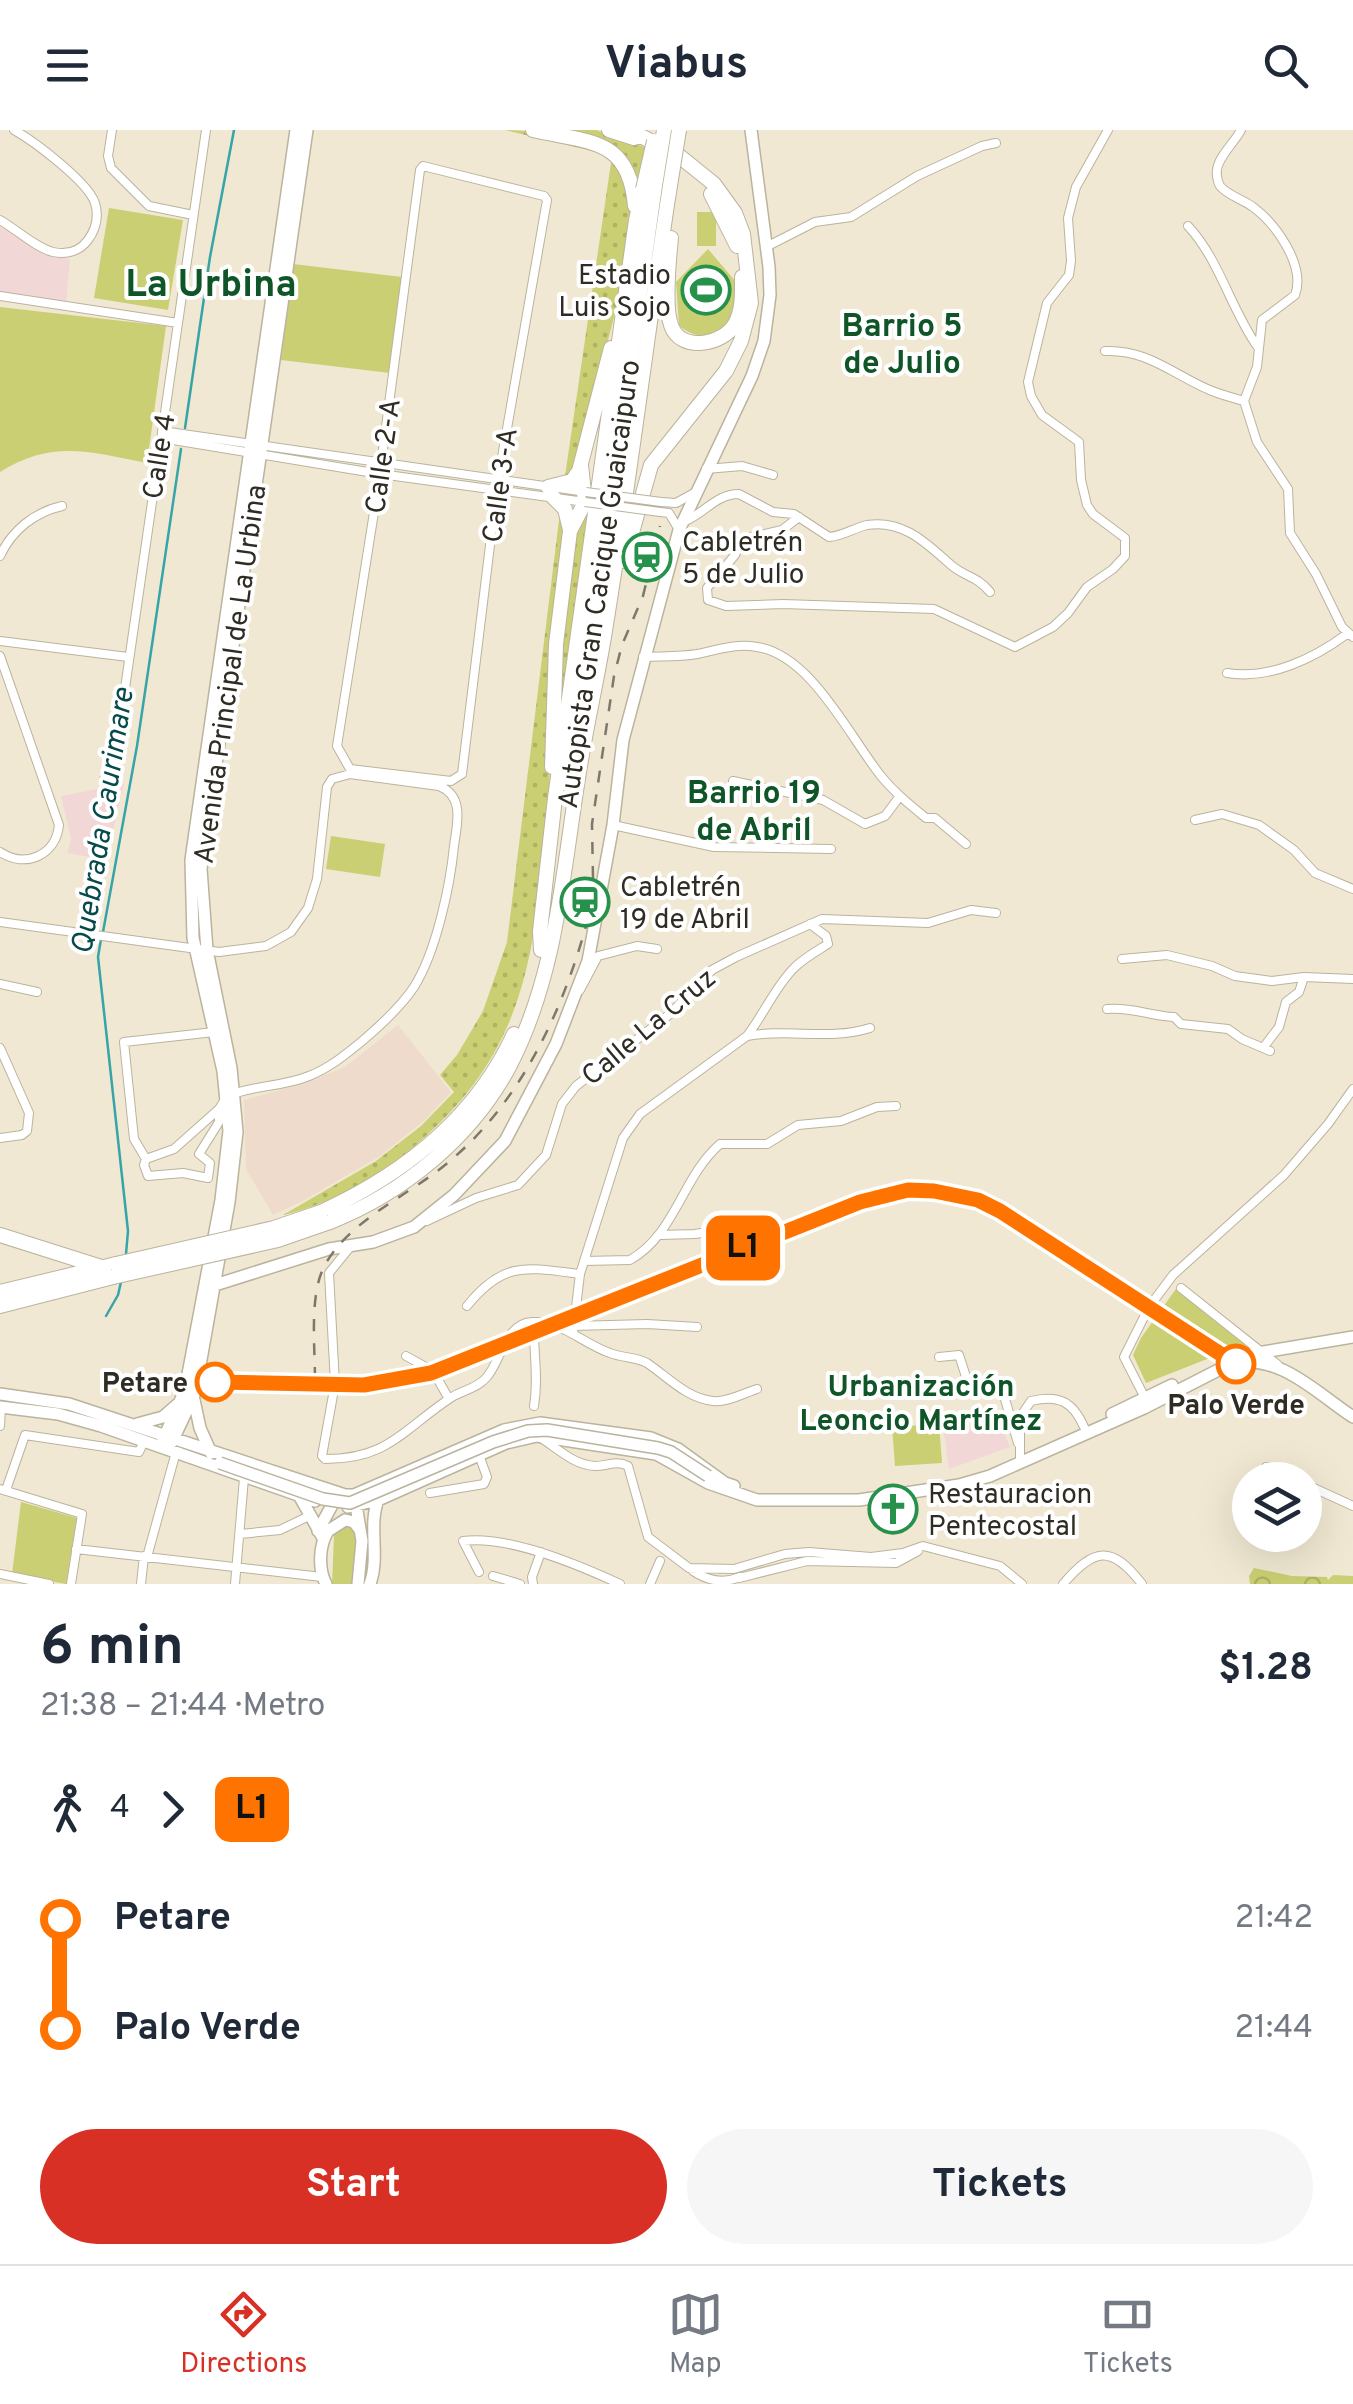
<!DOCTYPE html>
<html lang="en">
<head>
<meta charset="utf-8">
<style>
	:root { --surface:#fff; --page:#f6f6f7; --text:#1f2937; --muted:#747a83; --line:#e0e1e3; --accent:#d93025 }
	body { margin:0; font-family:Overpass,sans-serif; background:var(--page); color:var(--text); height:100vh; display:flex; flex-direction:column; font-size:38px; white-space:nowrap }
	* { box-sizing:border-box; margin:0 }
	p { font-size:32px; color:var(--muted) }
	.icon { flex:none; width:55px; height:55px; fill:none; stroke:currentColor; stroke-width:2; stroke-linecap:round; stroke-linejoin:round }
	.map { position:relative; height:1454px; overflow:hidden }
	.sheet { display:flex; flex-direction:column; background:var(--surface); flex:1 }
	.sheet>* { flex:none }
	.badge { padding:0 20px; border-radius:15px; font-size:35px; line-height:65px }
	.buttons { position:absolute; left:1232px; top:1332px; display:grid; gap:20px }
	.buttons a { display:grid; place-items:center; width:90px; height:90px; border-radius:50%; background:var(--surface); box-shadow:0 10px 40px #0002; font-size:50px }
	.map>.badge { position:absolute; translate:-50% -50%; box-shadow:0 0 0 5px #fff }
	.legs { display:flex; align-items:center; gap:15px; height:110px; padding:0 40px; font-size:32px }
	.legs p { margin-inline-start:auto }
	.headline { display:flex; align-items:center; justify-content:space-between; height:170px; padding:0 40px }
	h1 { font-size:55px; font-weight:700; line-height:75px }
	.button { display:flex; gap:20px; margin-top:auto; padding:20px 40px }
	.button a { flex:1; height:115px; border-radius:60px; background:var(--accent); color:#fff; font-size:40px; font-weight:700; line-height:115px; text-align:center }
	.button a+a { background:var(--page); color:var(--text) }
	ul { padding:0 40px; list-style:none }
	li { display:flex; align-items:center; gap:35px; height:110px; font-size:38px }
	li i { display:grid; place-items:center; width:15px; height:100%; margin:0 12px; background:currentColor }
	li i::after { content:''; width:25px; height:25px; margin:-12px; border:8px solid; border-radius:50%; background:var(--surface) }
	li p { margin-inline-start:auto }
	li:first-child i { background:linear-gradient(#0000 50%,currentColor 0) }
	li:last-child i { background:linear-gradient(currentColor 50%,#0000 0) }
	header { display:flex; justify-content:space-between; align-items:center; height:130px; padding:0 40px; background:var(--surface); font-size:45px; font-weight:700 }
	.dock { display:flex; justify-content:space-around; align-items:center; height:140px; border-top:2px solid var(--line); background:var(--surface); font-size:28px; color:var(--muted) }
	.dock a { display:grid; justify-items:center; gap:5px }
	.dock .active { color:var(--accent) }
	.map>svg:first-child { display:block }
</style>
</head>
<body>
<header><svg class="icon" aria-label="menu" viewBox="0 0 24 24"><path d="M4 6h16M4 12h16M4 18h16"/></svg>Viabus<svg class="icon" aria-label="search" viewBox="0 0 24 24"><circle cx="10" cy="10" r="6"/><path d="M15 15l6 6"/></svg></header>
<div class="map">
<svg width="1353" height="1454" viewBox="0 0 1353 1454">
	<defs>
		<pattern id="grass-dots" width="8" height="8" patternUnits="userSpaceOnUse" patternTransform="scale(2.5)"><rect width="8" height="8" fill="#cacf73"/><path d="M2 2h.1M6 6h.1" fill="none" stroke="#aeb263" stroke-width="1.8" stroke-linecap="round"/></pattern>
		<pattern id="forest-crowns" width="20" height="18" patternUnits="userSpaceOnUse" patternTransform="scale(2.5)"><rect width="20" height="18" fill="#cacf73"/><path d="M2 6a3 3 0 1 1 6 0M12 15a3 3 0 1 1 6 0" fill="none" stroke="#aeb263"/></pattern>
	</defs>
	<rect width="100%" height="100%" fill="#f0e8d2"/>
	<path fill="#f2d7d7" d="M 0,96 L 46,124 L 70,129 L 66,173 L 0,162 Z
		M 124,654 L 106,730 L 67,723 L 71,709 L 61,666 Z
		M 1002,1298 L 1010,1317 L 949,1339 L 944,1303 Z"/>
	<path fill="#efdbcc" d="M 398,895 L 451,962 L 425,990 L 380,1026 L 301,1072 L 273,1085 L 246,1039 L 244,970 L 302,954 L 345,937 Z"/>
	<path fill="url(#grass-dots)" d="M 505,0 C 543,0 586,11 619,29 L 632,73 L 616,179 L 574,344 L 565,346 L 612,26 Z
		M 545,0 L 596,0 L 647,18 L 640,57 L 630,34 Z
		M 549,374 L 555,375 L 566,385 C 560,440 551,496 549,551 C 547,592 551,632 549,673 C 548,698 544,723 541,748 C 530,854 509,931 427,1005 C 386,1043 338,1072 283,1085 L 376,1031 L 421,996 L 454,962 L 440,945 L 457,925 L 483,881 L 507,812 L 560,382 Z
		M 590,379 L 559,621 C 559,553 554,438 586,380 Z"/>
	<path fill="url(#forest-crowns)" d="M 1254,1438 L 1292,1446 L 1327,1447 L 1328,1450 L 1333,1445 L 1353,1446 L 1353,1454 L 1250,1454 L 1249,1446 Z"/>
	<path fill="#cacf73" d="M 109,78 L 183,90 L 168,180 L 94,168 Z
		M 697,82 L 716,82 L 716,116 L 697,116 Z
		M 708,119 L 736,152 C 735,163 735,175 732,185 C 723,209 696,212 679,195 L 676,152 Z
		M 293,134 L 402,147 L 390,243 L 281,230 Z
		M 0,177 L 166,196 L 147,333 C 90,322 53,309 0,342 Z
		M 331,706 L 385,714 L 380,747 L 326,739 Z
		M 1178,1156 L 1248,1213 L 1146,1253 L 1133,1225 L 1141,1208 Z
		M 939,1294 L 942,1333 L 895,1336 L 892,1297 Z
		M 21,1372 L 77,1388 L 66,1454 L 12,1444 Z
		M 344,1392 L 357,1401 L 354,1454 L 332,1454 L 334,1406 Z"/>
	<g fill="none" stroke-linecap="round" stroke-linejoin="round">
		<path stroke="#36a4a8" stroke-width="2.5" d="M 185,298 L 210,127 L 234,0
			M 103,802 L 137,616 L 181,319
			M 101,809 L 98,827 L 128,1101 L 126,1124
			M 106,1186 L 118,1165 L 121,1152"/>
		<g stroke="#bab39e" stroke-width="10">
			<path id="street" d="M 112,0 L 108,26 L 111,38 L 149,76 L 193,85
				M 1241,0 C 1235,12 1218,27 1217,40 C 1216,44 1218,53 1220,56 C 1227,65 1244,70 1253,77 C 1276,94 1306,136 1295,165 L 1262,190 L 1257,237 L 1244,271 L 1257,312 L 1288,359 L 1290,403 L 1316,444 L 1342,497 L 1353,507
				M 423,36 L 544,66 L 547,70 L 498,350 L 462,644 L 451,651 L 350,639 L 337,616 L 378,357 L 420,40 Z
				M 0,90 C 16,99 36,118 53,122 C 67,125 80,121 88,110 C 96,99 99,86 95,73 C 88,52 34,11 14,0
				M 1188,96 C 1219,129 1231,179 1257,216
				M 766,117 L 815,92 L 851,87 L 917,46 L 982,16 L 996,13
				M 0,166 L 178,193
				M 1105,221 C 1148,219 1175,246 1212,261 C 1222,265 1234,268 1244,271
				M 162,301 L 586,362
				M 161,308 L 380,344 L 585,372
				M 706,339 L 742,336 L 773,345
				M 661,372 L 676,373 L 696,362
				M 660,382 L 669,383 L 679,400
				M 799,387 L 782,400 L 742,409 L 735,425 L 707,458 L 708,470 L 726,476 L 783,474 L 934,479 L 1015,517 L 1053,497 L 1068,483 L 1087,457 L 1113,439 L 1125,426 L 1125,408 L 1093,384 L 1087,375 L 1081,350 L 1079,312 L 1042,285 L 1031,266 L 1028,252 L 1047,173 L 1069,145 L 1071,131 L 1068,88 L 1076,57 L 1108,0
				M 685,391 C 705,383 716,364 739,364 L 773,382 L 794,384 L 829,407 C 843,406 854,398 867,395 C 904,389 928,415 951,435 C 965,447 977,446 990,462
				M 0,426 C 12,400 35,382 62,376
				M 0,511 L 128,527
				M 0,526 L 59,695 C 56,725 26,739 0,722
				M 643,527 C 661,526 680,527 697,524 C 717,520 736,513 757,517 C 811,525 849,606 881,646 C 894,662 910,675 926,688 L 935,688 L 966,714
				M 1227,543 C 1269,550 1313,529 1347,504
				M 104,649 L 113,641 L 206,0
				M 733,651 L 823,670 L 865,694 L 885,686 L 900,666
				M 1195,690 L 1222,684 L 1259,695 L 1294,720 L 1315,743 L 1353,759
				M 613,695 L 714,717 L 831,719
				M 0,792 L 219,822 L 266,816 L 291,802 L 308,778 L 317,749 L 327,657 L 332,649 L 350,644 L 439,656 C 465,666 457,694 454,716 C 450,757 436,822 414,857 C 400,878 380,896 361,912 C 344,926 329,938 309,946 C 283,957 253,955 227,966 L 219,979 L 174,1019 L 146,1029 L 144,1035 L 148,1046 L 183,1043 L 208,1048 L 210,1033 L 199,1024 L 219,992 L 219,979
				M 1122,829 L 1167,825 L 1212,836 L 1235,846 L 1272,851 L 1304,847 L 1353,849
				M 0,854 L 37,862
				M 580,860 L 598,826 L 637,816 L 657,819
				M 1107,879 C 1133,877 1150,886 1174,887 L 1181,894 L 1228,899 L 1242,909 L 1270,921
				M 747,906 C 764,884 775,857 794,838 C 804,828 817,821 828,814 L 826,806 L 810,794
				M 0,918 L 29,983 L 27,1001 L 22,1005 L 0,1008
				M 1263,918 L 1279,897 L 1286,872 L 1299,862 L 1304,847
				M 146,1029 L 134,1009 L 124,912 L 214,902
				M 427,1091 L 476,1068 L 518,1055 L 546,1025 L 562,974 L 576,956 L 670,884 L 712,840 L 736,827 L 822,789 L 928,793 L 971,780 L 996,783
				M 660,1105 L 695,1104 L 759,1094
				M 351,1116 L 329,1143 L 335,1254 L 322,1326 L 325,1329 C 390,1329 404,1298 452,1267 C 463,1260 476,1259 486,1248 C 501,1232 505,1193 532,1192 C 563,1191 583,1214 610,1223 C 622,1228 637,1227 647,1233 C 668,1247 686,1268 713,1271 C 726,1273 744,1263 757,1259
				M 584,1131 L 630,1130 C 675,1105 682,1047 720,1014 L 767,1014 L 798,995 L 841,991 L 877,977 L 896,976
				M 1181,1158 L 1278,1235
				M 467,1176 C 503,1131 526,1137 580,1144
				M 573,1196 L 647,1194 L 697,1197
				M 573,1202 L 580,1144 L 623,1008 L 640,984 L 747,906 C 788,898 829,911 870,898
				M 406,1226 L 433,1241 L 449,1269
				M 939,1227 L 959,1225 L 969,1256 L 999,1256 L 1002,1259 L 1018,1313
				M 1145,1268 L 1124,1227 L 1149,1177 L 1173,1145 L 1284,1045 L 1328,994 L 1353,959
				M 534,1276 C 539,1247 533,1221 534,1192
				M 0,1296 L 1,1277
				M 541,1308 C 558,1319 574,1335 595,1336 C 608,1336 616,1330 628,1336 L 648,1407 L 689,1438 L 734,1439 L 785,1424 L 809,1422 L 871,1427 L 903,1423 L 923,1416 L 1000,1436 L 1022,1454
				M 1020,1327 L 1020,1287 L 1031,1271 C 1059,1264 1073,1272 1084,1297
				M 1266,1337 L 1296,1350
				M 1305,1354 L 1353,1376
				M 0,1359 L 82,1384 L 71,1454
				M 6,1360 L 25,1305 L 139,1322 L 144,1311
				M 430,1363 L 484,1354 L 487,1347 L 479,1325
				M 240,1404 L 280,1400 L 309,1386
				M 76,1419 L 322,1447
				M 147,1427 L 176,1322
				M 693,1441 C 708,1451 723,1454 740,1447
				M 479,1442 L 463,1411 C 507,1405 579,1435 620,1454
				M 0,1444 L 49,1454
				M 493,1446 L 520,1454
				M 739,1448 L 807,1431 L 896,1433 L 918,1421
				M 141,1454 L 144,1426
				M 235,1454 L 244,1348
				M 533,1454 L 532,1447 L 541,1422
				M 650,1454 L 660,1431
				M 1063,1454 C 1094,1418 1111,1414 1142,1454"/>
		</g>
		<g stroke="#bab39e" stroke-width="14">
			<path id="secondary" d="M 215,1155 L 329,1119 L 373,1112 L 414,1097 L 454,1065 L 505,1011 L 556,914 L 588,831 L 613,695 L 623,610 L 679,400 L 752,246 L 764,211 L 770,165 L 769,137 L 751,0
				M 1239,1226 L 1353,1207
				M 0,1264 L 69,1274 L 345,1365 L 354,1365 L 504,1300 L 540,1293 L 651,1308 L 678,1319 L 725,1353 L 734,1356
				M 194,1270 L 200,1298 L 211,1323
				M 0,1277 L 58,1284 L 101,1296 L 315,1371
				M 1112,1284 L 1172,1255
				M 137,1294 L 163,1287 L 178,1274
				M 163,1310 L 185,1260 L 221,1070 L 229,1001 L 223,941 L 193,808 L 191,730 L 296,0
				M 172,1312 L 194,1265 L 199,1241 L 229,1072 L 237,1002 L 231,938 L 207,820 L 201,739 L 307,0
				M 300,1367 L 323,1408
				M 355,1369 L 362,1411 L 358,1454
				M 348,1377 L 378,1370 L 506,1313 L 537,1306 L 656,1324 L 708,1353 L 757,1370 L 859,1370 L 959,1355 L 990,1346 L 1144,1278 L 1232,1233 C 1281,1224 1315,1262 1353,1287
				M 318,1401 L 338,1364
				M 326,1454 C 318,1439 319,1415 328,1401 L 345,1390 L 354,1392 L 360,1400
				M 370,1454 C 380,1427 368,1396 378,1370"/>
		</g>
		<g stroke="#bab39e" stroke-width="16">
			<path id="highway" d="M 533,0 C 589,13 629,7 635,76
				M 609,0 L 634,8
				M 711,64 L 737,116
				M 671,108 C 669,128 664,176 671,195 C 680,223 723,215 735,194 C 743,180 742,163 742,147
				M 548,357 L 572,351 L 579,341 L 611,218
				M 553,367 L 565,379 L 570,400
				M 624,431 L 651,335 L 726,241 L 741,211 L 751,173 L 743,104 L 735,83 L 714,54 L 678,25 L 629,0
				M 580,591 L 654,62
				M 552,637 L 556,514 L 570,401 L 585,372 L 581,335
				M 541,820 L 540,801 L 555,668 L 636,90 L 643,59
				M 321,1082 C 404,1044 475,989 514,904
				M 330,1092 C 403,1063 471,1008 509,937 C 559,841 563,734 581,630 C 589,582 600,536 607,488 C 630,347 647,204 669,62
				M 0,1105 L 101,1137
				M 0,1162 L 116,1134
				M 0,1176 L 113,1147"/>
		</g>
		<use href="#street" stroke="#fff" stroke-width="8"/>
		<use href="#secondary" stroke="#fff" stroke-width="11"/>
		<use href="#highway" stroke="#fff" stroke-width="14"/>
		<path stroke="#7d786b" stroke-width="2.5" d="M 586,796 L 593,748"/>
		<path stroke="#7d786b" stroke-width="2.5" stroke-dasharray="12 12" stroke-linecap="butt" d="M 593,748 L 592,694 L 614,546 L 622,515 L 643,466 L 660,396
			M 315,1249 C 315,1217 309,1163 325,1135 C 347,1094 400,1069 436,1042 C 515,983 560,889 586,796"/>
		<g stroke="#bab39e" stroke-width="10" stroke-linecap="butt">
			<path id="street-bridge" d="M 586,362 L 661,372
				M 585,372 L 660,382"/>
		</g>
		<g stroke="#bab39e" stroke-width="14" stroke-linecap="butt">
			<path id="secondary-bridge" d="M 220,1333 L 323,1369 L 350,1373 L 493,1312 L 528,1301 L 547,1300 L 658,1318 L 671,1322 L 708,1346"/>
		</g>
		<g stroke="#bab39e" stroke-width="16" stroke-linecap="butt">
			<path id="highway-bridge" d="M 643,59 L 654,11
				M 654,62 L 664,0
				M 669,62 L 679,0
				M 116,1134 L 274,1098 L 321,1082
				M 113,1147 L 278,1110 L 330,1092"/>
		</g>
		<use href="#street-bridge" stroke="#fff" stroke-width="8"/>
		<use href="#secondary-bridge" stroke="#fff" stroke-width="11"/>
		<use href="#highway-bridge" stroke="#fff" stroke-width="14"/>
	</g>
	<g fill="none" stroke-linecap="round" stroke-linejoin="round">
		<g stroke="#fff" stroke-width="22">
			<path id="line-1" d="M 215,1252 L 364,1255 L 431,1243 L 860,1072 L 908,1060 L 934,1061 L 978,1070 L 1000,1081 L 1236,1234"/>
		</g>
		<use href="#line-1" stroke="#ff7400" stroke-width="15"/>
	</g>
	<defs>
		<g id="stadium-ring" transform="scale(2.5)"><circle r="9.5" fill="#fff" stroke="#25914a" stroke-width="1.5"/><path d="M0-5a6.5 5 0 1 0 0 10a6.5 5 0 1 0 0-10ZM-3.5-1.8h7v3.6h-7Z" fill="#25914a"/></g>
		<g id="station-ring" transform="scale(2.5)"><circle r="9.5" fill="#fff" stroke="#25914a" stroke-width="1.5"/><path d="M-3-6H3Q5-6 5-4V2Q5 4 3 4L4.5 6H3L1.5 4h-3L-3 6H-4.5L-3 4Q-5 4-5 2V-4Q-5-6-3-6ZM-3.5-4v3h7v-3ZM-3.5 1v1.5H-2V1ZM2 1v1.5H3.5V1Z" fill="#25914a"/></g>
		<g id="church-ring" transform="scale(2.5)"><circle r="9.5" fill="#fff" stroke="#25914a" stroke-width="1.5"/><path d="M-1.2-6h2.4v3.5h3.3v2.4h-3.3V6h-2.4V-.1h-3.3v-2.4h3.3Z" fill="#25914a"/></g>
	</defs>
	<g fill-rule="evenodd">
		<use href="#stadium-ring" x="706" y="160"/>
		<use href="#station-ring" x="647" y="427"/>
		<use href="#station-ring" x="585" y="772"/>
		<use href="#church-ring" x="893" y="1379"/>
	</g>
	<g fill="#fff" stroke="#ff7400" stroke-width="5">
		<circle cx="1236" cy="1234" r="18"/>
		<circle cx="215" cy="1252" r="18"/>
	</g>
	<g text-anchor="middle" stroke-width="8" stroke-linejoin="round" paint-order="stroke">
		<g font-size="28" fill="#2f2c24" stroke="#fff" text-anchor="start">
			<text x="671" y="154" text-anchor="end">Estadio<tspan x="671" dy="32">Luis Sojo</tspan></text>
			<text x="682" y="421">Cabletrén<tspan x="682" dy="32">5 de Julio</tspan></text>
			<text x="620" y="766">Cabletrén<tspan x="620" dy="32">19 de Abril</tspan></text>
			<text x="928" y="1373">Restauracion<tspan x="928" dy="32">Pentecostal</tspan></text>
		</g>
		<g font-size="28" fill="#2f2c24" stroke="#fff">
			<text transform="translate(158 326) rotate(-81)" y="10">Calle 4</text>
			<text transform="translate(382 326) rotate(-82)" y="10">Calle 2-A</text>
			<text transform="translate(499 355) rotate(-82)" y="10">Calle 3-A</text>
			<text transform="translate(598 454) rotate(-82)" y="10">Autopista Gran Cacique Guaicaipuro</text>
			<text transform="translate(229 544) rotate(-82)" y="10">Avenida Principal de La Urbina</text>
			<text transform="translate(648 896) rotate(-40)" y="10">Calle La Cruz</text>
		</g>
		<g font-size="28" font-weight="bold" fill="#2f2c24" stroke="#fff" text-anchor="end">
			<text x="188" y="1262">Petare</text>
			<text x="1236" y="1284" text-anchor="middle">Palo Verde</text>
		</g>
		<g font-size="30" font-style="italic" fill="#074a4c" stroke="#fff">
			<text transform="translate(102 691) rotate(-81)" y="10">Quebrada Caurimare</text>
		</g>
		<g font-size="30" font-weight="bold" fill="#0f5528" stroke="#fff">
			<text x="921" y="1266">Urbanización<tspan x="921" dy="34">Leoncio Martínez</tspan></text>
		</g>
		<g font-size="32" font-weight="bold" fill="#0f5528" stroke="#fff">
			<text x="902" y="206">Barrio 5<tspan x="902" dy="37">de Julio</tspan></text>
			<text x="754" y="673">Barrio 19<tspan x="754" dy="37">de Abril</tspan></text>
		</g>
		<g font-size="38" font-weight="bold" fill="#0f5528" stroke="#fff">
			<text x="211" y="166">La Urbina</text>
		</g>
	</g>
</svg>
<div class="buttons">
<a><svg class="icon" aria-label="layers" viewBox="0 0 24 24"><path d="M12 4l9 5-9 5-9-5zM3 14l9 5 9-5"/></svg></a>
</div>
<b class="badge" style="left:743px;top:1118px;background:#ff7400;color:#111">L1</b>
</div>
<section class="sheet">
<div class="headline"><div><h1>6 min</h1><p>21:38 – 21:44 · Metro</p></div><b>$1.28</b></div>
<div class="legs"><svg class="icon" aria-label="walk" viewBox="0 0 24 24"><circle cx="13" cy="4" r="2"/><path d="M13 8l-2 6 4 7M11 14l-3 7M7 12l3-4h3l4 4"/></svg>4<svg class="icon" aria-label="forward" viewBox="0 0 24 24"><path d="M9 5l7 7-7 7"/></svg><b class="badge" style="background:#ff7400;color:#111">L1</b></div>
<ul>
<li><i style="color:#ff7400"></i><b>Petare</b><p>21:42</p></li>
<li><i style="color:#ff7400"></i><b>Palo Verde</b><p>21:44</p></li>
</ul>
<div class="button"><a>Start</a><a>Tickets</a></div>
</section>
<nav class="dock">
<a class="active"><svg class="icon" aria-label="directions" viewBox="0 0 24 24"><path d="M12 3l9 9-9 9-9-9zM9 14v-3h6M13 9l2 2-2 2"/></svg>Directions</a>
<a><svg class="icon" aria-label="map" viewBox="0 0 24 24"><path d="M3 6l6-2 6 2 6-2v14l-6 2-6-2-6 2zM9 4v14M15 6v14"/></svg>Map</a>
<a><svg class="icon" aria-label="tickets" viewBox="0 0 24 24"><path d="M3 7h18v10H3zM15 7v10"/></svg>Tickets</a>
</nav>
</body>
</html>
